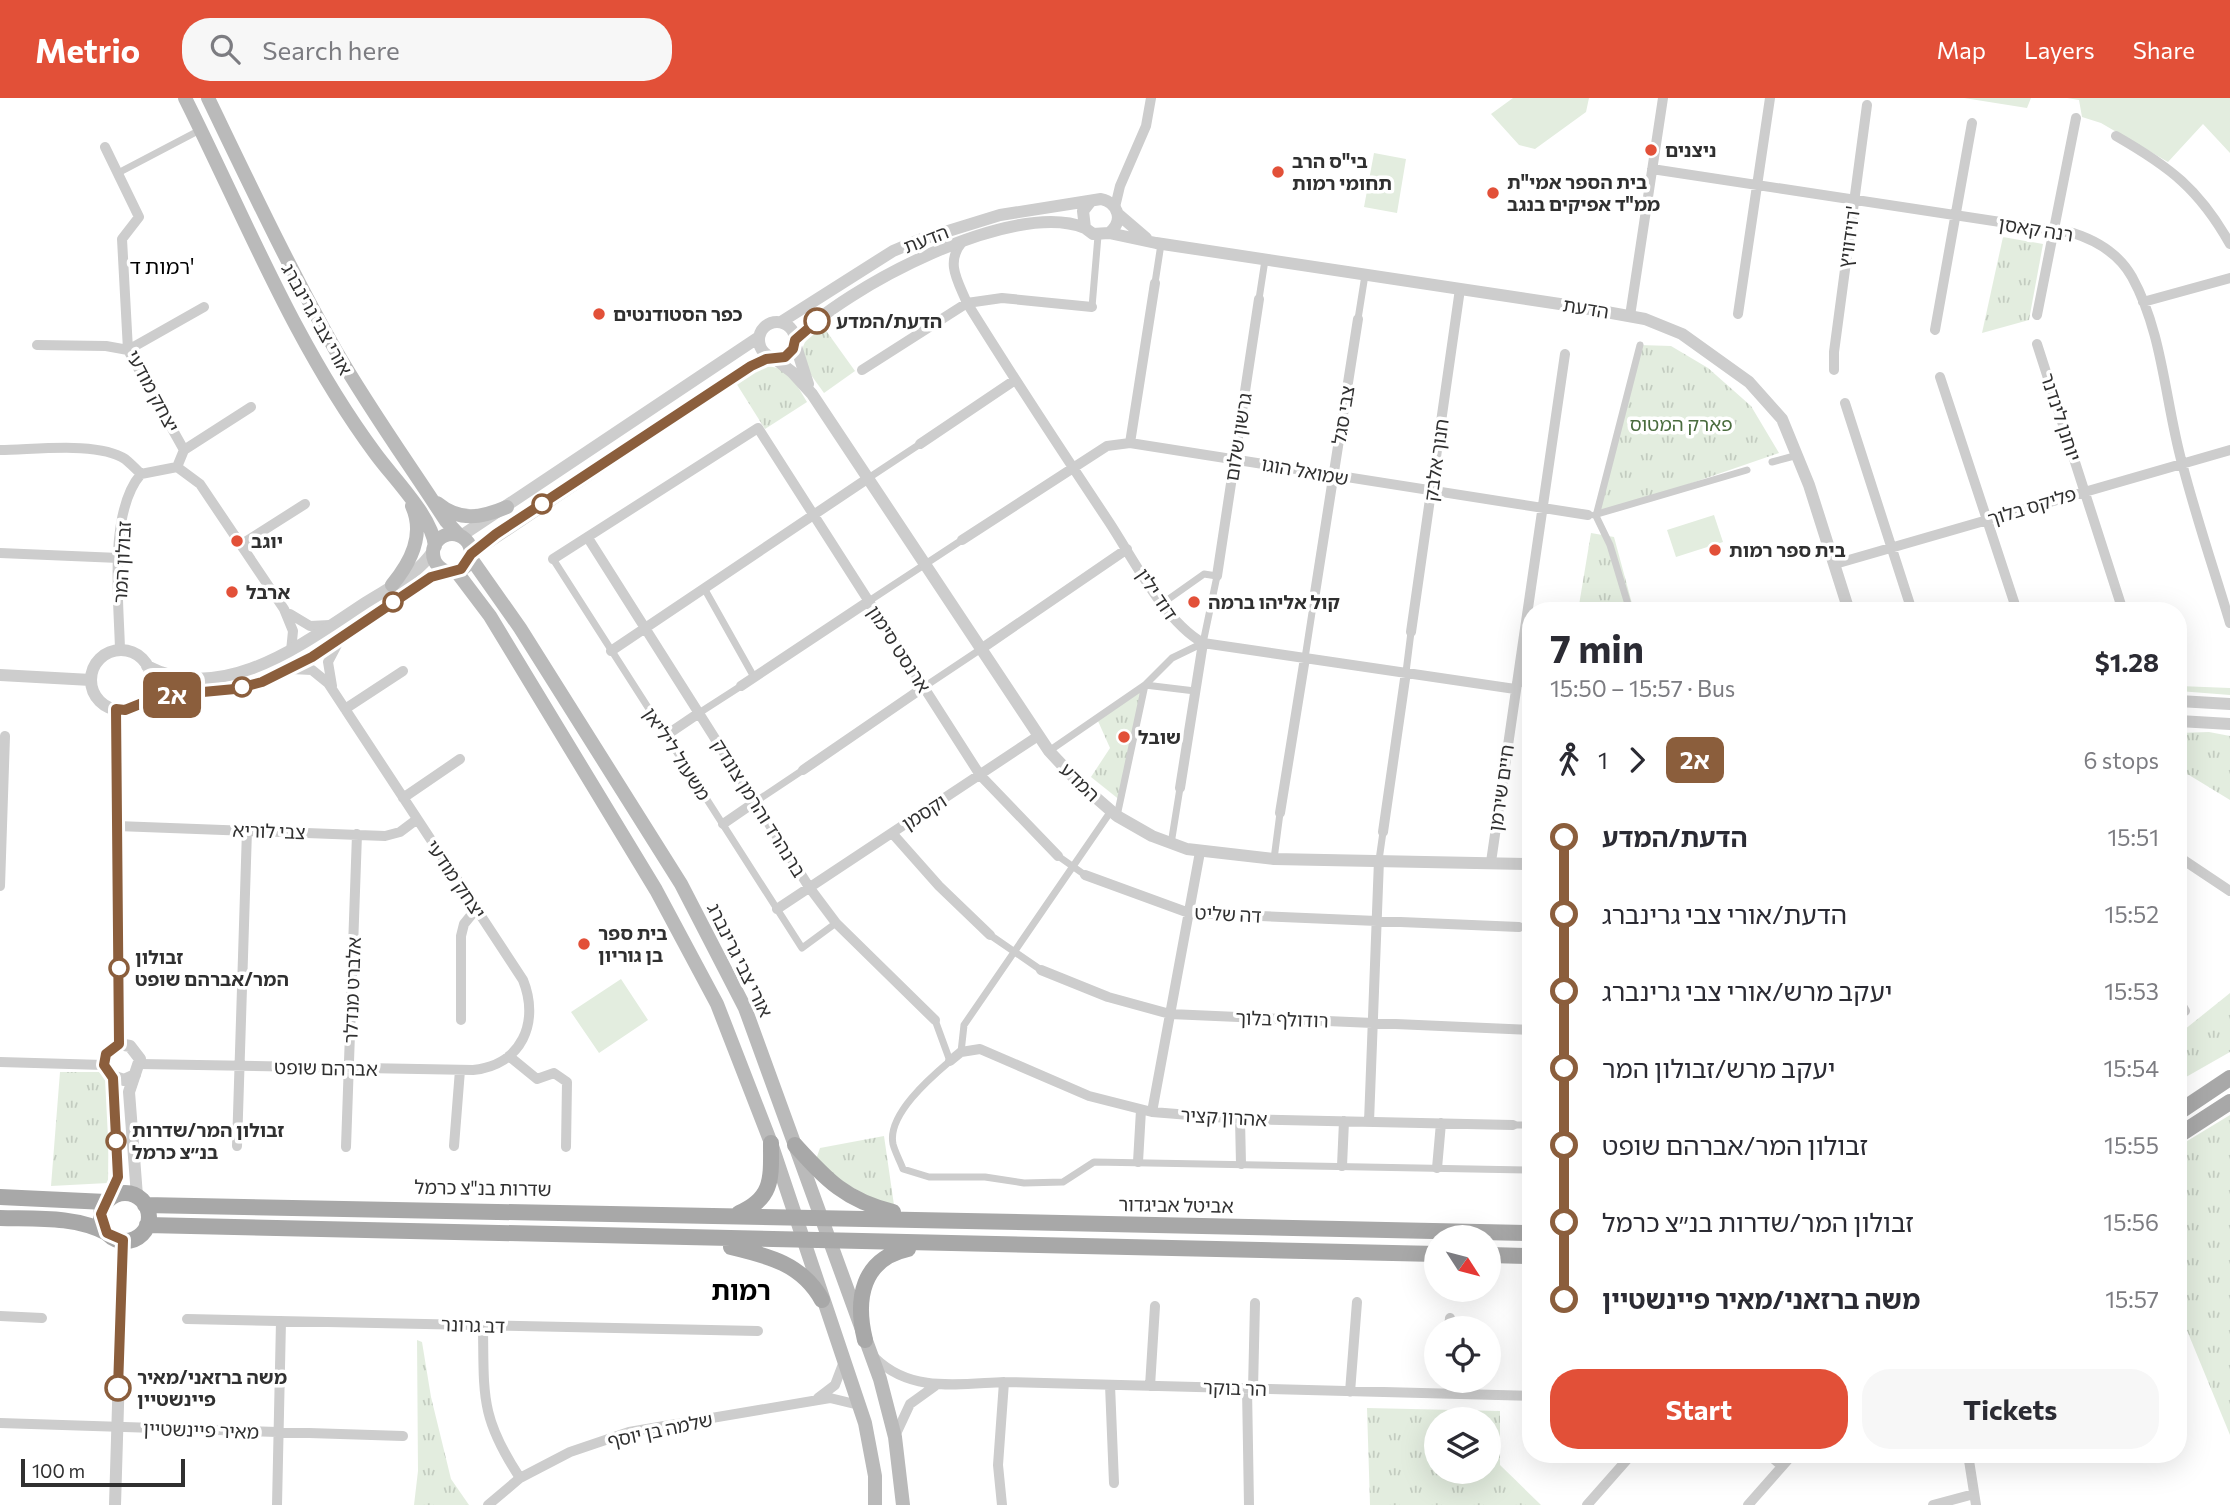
<!DOCTYPE html>
<html lang="en">
<head>
<meta charset="utf-8">
<style>
	:root { --surface:#fff; --page:#f7f7f7; --text:#2b2b33; --muted:#7c7c81; --accent:#e25038 }
	body { margin:0; font-family:Commissioner,"Noto Sans Hebrew",sans-serif; background:var(--page); color:var(--text); height:100vh; display:flex; flex-direction:column; font-size:26px; white-space:nowrap }
	* { box-sizing:border-box; margin:0 }
	p { font-size:23px; color:var(--muted) }
	.icon { flex:none; width:38px; height:38px; fill:none; stroke:currentColor; stroke-width:2; stroke-linecap:round; stroke-linejoin:round }
	.map { position:relative; flex:1; overflow:hidden }
	.side { position:absolute; left:1522px; top:504px; width:665px; height:861px; display:flex; flex-direction:column; background:var(--surface); border-radius:28px; box-shadow:0 7px 28px #0002 }
	.side>* { flex:none }
	.badge { padding:0 14px; border-radius:10px; font-size:24px; line-height:46px }
	.needle { width:46px; rotate:126deg }
	.tools { position:absolute; left:1424px; top:1127px; display:grid; gap:14px }
	.tools a { display:grid; place-items:center; width:77px; height:77px; border-radius:50%; background:var(--surface); box-shadow:0 7px 28px #0002; font-size:35px }
	.scale { position:absolute; left:21px; bottom:18px; width:164px; box-sizing:border-box; padding-left:7px; border:4px solid #303030; border-top:0; font-size:19px; line-height:24px; white-space:nowrap; color:#303030; -webkit-text-stroke:5px #fff; paint-order:stroke }
	.map>.badge { position:absolute; translate:-50% -50%; box-shadow:0 0 0 4px #fff }
	.legs { display:flex; align-items:center; gap:10px; height:77px; padding:0 28px; font-size:23px }
	.legs p { margin-inline-start:auto }
	.head { display:flex; align-items:center; justify-content:space-between; height:119px; padding:0 28px }
	h1 { font-size:38px; font-weight:700; line-height:52px }
	.primary-button { display:flex; gap:14px; margin-top:auto; padding:14px 28px }
	.primary-button a { flex:1; height:80px; border-radius:28px; background:var(--accent); color:#fff; font-size:28px; font-weight:700; line-height:80px; text-align:center }
	.primary-button a+a { background:var(--page); color:var(--text) }
	ul { padding:0 28px; list-style:none }
	li { display:flex; align-items:center; gap:24px; height:77px; font-size:26px }
	li i { display:grid; place-items:center; width:10px; height:100%; margin:0 9px; background:currentColor }
	li i::after { content:''; width:18px; height:18px; margin:-9px; border:5px solid; border-radius:50%; background:var(--surface) }
	li p { margin-inline-start:auto }
	li:first-child i { background:linear-gradient(#0000 50%,currentColor 0) }
	li:last-child i { background:linear-gradient(currentColor 50%,#0000 0) }
	header { display:flex; align-items:center; gap:42px; box-sizing:border-box; height:98px; padding:0 35px; background:var(--accent); color:#fff }
	header strong { font-size:33px }
	nav { display:flex; gap:38px; margin-inline-start:auto; font-size:24px }
	.search { width:490px; height:63px; background:var(--page); display:flex; align-items:center; gap:18px; box-sizing:border-box; padding:0 24px; border-radius:28px; color:var(--muted); font-size:26px }
	.map>svg:first-child { display:block }
</style>
</head>
<body>
<header>
<strong>Metrio</strong>
<div class="search"><svg class="icon" aria-label="search" viewBox="0 0 24 24"><circle cx="10" cy="10" r="6"/><path d="M15 15l6 6"/></svg>Search here</div>
<nav><a>Map</a><a>Layers</a><a>Share</a></nav>
</header>
<div class="map">
<svg width="2230" height="1407" viewBox="0 0 2230 1407">
	<defs>
		<pattern id="park-tufts" width="24" height="20" patternUnits="userSpaceOnUse" patternTransform="scale(1.75)"><rect width="24" height="20" fill="#e3eddf"/><path d="M3 7l-1-3M5 7V3M7 7l1-3M15 17l-1-3M17 17v-4M19 17l1-3" fill="none" stroke="#c3ccc0"/></pattern>
	</defs>
	<rect width="100%" height="100%" fill="#fff"/>
	<path fill="#e3eddf" d="M 1513,0 L 1589,0 L 1586,14 L 1535,51 L 1519,47 L 1491,16 Z
		M 1964,0 L 2031,0 L 2027,10 Z
		M 2067,0 L 2230,0 L 2230,55 L 2203,26 L 2168,64 L 2101,25 L 2082,19 L 2079,2 Z
		M 1374,55 L 1406,61 L 1397,115 L 1364,109 Z
		M 1714,417 L 1723,444 L 1676,459 L 1667,432 Z
		M 2179,588 L 2230,590 L 2230,597 L 2179,593 Z
		M 621,881 L 648,922 L 599,955 L 571,914 Z"/>
	<path fill="url(#park-tufts)" fill-rule="evenodd" d="M 2003,139 L 2043,146 L 2029,222 L 1982,235 Z
		M 822,227 L 855,273 L 824,295 C 804,267 788,251 822,227 Z
		M 1640,247 L 1671,248 L 1708,270 L 1751,308 L 1779,355 L 1596,418 Z
		M 763,268 C 788,268 795,284 807,304 L 765,331 L 736,285 Z
		M 1591,435 L 1614,439 L 1634,513 L 1578,513 Z
		M 1145,587 L 1121,703 L 1091,679 L 1110,650 L 1098,623 Z
		M 2209,634 L 2230,638 L 2230,702 L 2189,677 L 2179,675 L 2179,635 Z
		M 2230,895 L 2230,954 L 2179,983 L 2179,936 Z
		M 60,974 L 99,974 L 109,983 L 108,1085 L 51,1088 Z
		M 2230,1017 L 2230,1337 L 2179,1213 L 2179,1048 Z
		M 884,1038 L 895,1114 L 814,1067 L 820,1050 Z
		M 417,1242 L 422,1244 L 431,1299 L 451,1381 L 469,1407 L 414,1407 L 418,1373 Z
		M 1367,1310 L 1500,1313 L 1500,1367 L 1541,1407 L 1370,1407 ZM 1437,1321 L 1489,1321 L 1489,1374 L 1437,1374 Z"/>
	<g fill="none" stroke-linecap="round" stroke-linejoin="round">
		<path stroke="#cdcdcd" stroke-width="7" d="M 118,75 L 200,32
			M 1155,185 L 1161,146
			M 1259,201 L 1265,162
			M 1092,209 L 1098,138
			M 1358,221 L 1365,177
			M 1772,364 L 1798,357
			M 867,381 L 920,346
			M 1594,417 L 1747,372
			M 553,461 L 802,850 L 836,825
			M 704,490 L 754,579
			M 869,503 L 962,442
			M 1630,513 L 1610,447 L 1596,418 L 1640,247
			M 1305,560 L 1315,495
			M 1406,574 L 1411,534
			M 1516,585 L 1531,586
			M 924,589 L 981,551
			M 699,615 L 741,588
			M 1049,653 L 1145,587 L 1172,560 L 1203,545 L 1217,478 L 1204,476 L 1163,505
			M 755,704 L 803,672
			M 1117,718 L 1145,587 L 1195,593
			M 1171,746 L 1180,690
			M 1058,758 L 1085,777
			M 1274,761 L 1280,715
			M 1379,762 L 1383,734
			M 1519,829 L 1531,829
			M 990,837 L 1041,872
			M 935,922 L 950,963 C 930,980 887,1017 893,1046 C 895,1054 900,1063 903,1071 L 929,1079 L 985,1079 L 1024,1085 L 1063,1084 L 1094,1064 L 1531,1072
			M 961,954 L 964,927 L 1111,713
			M 1513,1027 L 1531,1027"/>
		<path stroke="#cdcdcd" stroke-width="10" d="M 2116,38 C 2170,69 2199,91 2230,146
			M 105,49 L 139,119 L 122,141 L 128,252 L 184,352 L 177,369
			M 1652,71 L 2073,135 C 2098,143 2119,156 2132,179 C 2163,235 2165,304 2182,365 C 2196,419 2214,472 2230,525
			M 1115,109 L 1120,88 L 1146,28 L 1151,0
			M 962,144 C 945,165 958,183 967,205 C 1013,279 1061,352 1109,424 C 1134,462 1164,523 1203,545 L 1515,591
			M 2143,204 L 2230,180
			M 1738,216 L 1770,0
			M 2037,217 L 2076,20
			M 1630,218 L 1663,0
			M 1935,232 L 1972,25
			M 2037,246 L 2123,513
			M 37,247 L 106,248 L 128,252 L 204,209
			M 862,272 L 967,205 L 1002,200 L 1092,209
			M 1834,272 L 1834,254 L 1867,7
			M 1940,279 L 2017,513
			M 1845,305 L 1912,513
			M 1130,345 L 1155,185
			M 920,346 L 1015,282
			M 0,352 C 33,352 98,343 125,361 C 130,365 136,371 141,376
			M 184,352 L 251,309
			M 177,369 L 200,386 L 284,511 L 293,533 L 291,553
			M 588,440 L 809,789 L 836,825 L 935,922
			M 962,442 L 1107,348 L 1130,345 L 1588,417
			M 242,446 L 305,406
			M 0,455 L 119,460
			M 553,461 L 758,330 L 980,677 L 1058,758
			M 1835,466 L 2230,352
			M 1217,478 L 1259,201
			M 1315,495 L 1358,221
			M 290,516 L 310,528 L 330,527
			M 1411,534 L 1460,191
			M 981,551 L 1127,451
			M 120,552 C 119,504 108,414 141,376 L 177,369
			M 611,553 L 867,381
			M 332,588 L 328,564 L 339,543
			M 741,588 L 869,503
			M 345,611 L 403,573
			M 665,638 L 699,615
			M 803,672 L 924,589
			M 1180,690 L 1203,545
			M 403,700 L 460,661
			M 1280,715 L 1305,560
			M 723,726 L 755,704
			M 117,728 L 385,738 L 400,734 L 416,722
			M 1383,734 L 1406,574
			M 892,735 L 939,788 L 990,837
			M 2179,759 L 2230,793
			M 1491,764 L 1565,256
			M 1085,777 L 1189,815 L 1519,829
			M 0,788 L 5,638
			M 777,811 L 1038,638
			M 1041,872 L 1108,899 L 1170,916 L 1531,932
			M 2179,903 L 2185,913
			M 461,922 L 461,838 L 464,826 L 477,810
			M 509,958 L 537,981 L 554,975 L 567,984 L 566,1049
			M 950,963 L 961,954 L 980,951 L 1089,998 L 1152,1014 L 1240,1021 L 1513,1027
			M 0,964 L 104,967
			M 140,966 L 473,972 C 522,967 540,924 523,882 L 328,585 L 312,572 L 291,571
			M 1152,1014 L 1200,754
			M 1240,1021 L 1241,1066
			M 1369,1024 L 1379,762
			M 237,1048 L 247,732
			M 454,1048 L 460,972
			M 346,1049 L 357,736
			M 1138,1064 L 1141,1012
			M 1342,1068 L 1344,1023
			M 1437,1070 L 1441,1025
			M 0,1218 L 42,1220
			M 187,1221 L 758,1233
			M 483,1228 C 484,1298 480,1319 520,1380
			M 1449,1230 L 1450,1220
			M 875,1260 C 911,1295 958,1286 1004,1284 L 1531,1298
			M 1110,1287 L 1114,1385
			M 1150,1288 L 1155,1208
			M 1247,1290 L 1249,1407
			M 1253,1291 L 1255,1205
			M 1350,1294 L 1357,1204
			M 818,1300 L 835,1287 L 843,1266
			M 0,1325 L 403,1338
			M 896,1336 L 910,1306 L 935,1288
			M 1768,1356 L 1782,1368
			M 1968,1356 L 1976,1407
			M 277,1407 L 281,1223
			M 488,1407 L 520,1380 L 570,1354 L 629,1334 L 830,1300 L 859,1307
			M 1002,1407 L 998,1367 L 1004,1284
			M 1587,1407 L 1632,1356
			M 1748,1407 L 1793,1356
			M 1933,1407 L 1974,1396"/>
		<path stroke="#cdcdcd" stroke-width="12" d="M 1118,116 L 1146,140
			M 1109,135 L 1156,145 L 1573,208 L 1645,221 L 1682,236 L 1749,284 L 1782,321 L 1809,387 L 1849,513
			M759 242a18 18 0 1 1 36 0a18 18 0 1 1-36 0Z
			M 781,224 L 893,153 L 919,142 L 1000,117 L 1101,101 C 1119,105 1124,124 1109,135 L 1093,136 L 1085,130 L 1083,113 L 1090,104
			M 795,242 C 844,190 1014,100 1085,130
			M 795,245 L 808,286
			M 774,260 L 792,274 L 812,296 L 1049,653 L 1078,684 L 1117,718 L 1152,738 L 1187,751 L 1274,761 L 1531,766
			M 461,438 L 759,239
			M 471,456 L 751,268 L 771,260
			M91 582a30 30 0 1 1 60 0a30 30 0 1 1-60 0Z
			M 147,568 C 223,608 304,545 365,505 C 388,490 418,477 433,453
			M 0,577 L 91,582
			M 142,603 L 235,591 L 262,584 L 312,559 L 425,483 L 448,473
			M 2179,603 L 2230,606
			M 116,611 L 119,946
			M 2179,623 L 2230,626
			M 135,977 L 124,982 L 109,977 L 104,967 L 110,951 L 119,946 L 130,948 L 140,961 L 129,994 L 137,1098
			M 110,1100 L 118,1079 L 113,980
			M 115,1407 L 123,1142"/>
		<path stroke="#bababa" stroke-width="14" d="M 185,0 C 245,120 295,247 375,355 C 393,380 432,418 435,448
			M 208,0 C 249,85 289,170 336,253 C 370,312 409,366 446,423 L 459,437
			M 437,405 C 460,424 481,420 507,409
			M433 455a19 19 0 1 1 38 0a19 19 0 1 1-38 0Z
			M 470,459 L 520,530 L 681,786 L 745,910 L 880,1281 L 895,1339 L 903,1407
			M 456,473 L 490,518 L 656,792 L 717,906 L 771,1045 L 865,1325 L 875,1378 L 875,1407
			M 392,487 C 411,464 425,437 412,408"/>
		<path stroke="#a8a8a8" stroke-width="16" d="M 2179,1014 L 2230,980
			M 2179,1037 L 2230,1004
			M 795,1047 C 827,1082 845,1102 893,1114
			M101 1119a24 24 0 1 1 48 0a24 24 0 1 1-48 0Z
			M 0,1099 L 106,1104
			M 145,1107 C 608,1113 1069,1126 1531,1135
			M 739,1115 C 774,1100 771,1079 771,1045
			M 0,1120 C 36,1121 75,1118 107,1135
			M 147,1127 L 1437,1156
			M 731,1149 C 769,1158 802,1166 822,1202
			M 1489,1157 L 1531,1158
			M 865,1242 C 855,1201 862,1161 908,1151"/>
	</g>
	<g fill="none" stroke-linecap="round" stroke-linejoin="round">
		<g stroke="#fff" stroke-width="16">
			<path id="line-1" d="M 118,1290 L 123,1142 L 107,1135 L 101,1116 L 118,1079 L 113,980 L 104,967 L 106,956 L 119,946 L 116,611 L 125,612 L 160,598 L 235,591 L 262,584 L 312,559 L 431,479 L 461,471 L 471,456 L 496,436 L 751,268 L 766,261 L 785,259 L 793,251 L 795,242 L 817,223"/>
		</g>
		<use href="#line-1" stroke="#8b5e3c" stroke-width="10"/>
	</g>
	<g fill="#e25038" stroke="#fff" stroke-width="2.5">
		<circle cx="1651" cy="52" r="7"/>
		<circle cx="1278" cy="74" r="7"/>
		<circle cx="1493" cy="95" r="7"/>
		<circle cx="599" cy="216" r="7"/>
		<circle cx="237" cy="443" r="7"/>
		<circle cx="1715" cy="452" r="7"/>
		<circle cx="232" cy="494" r="7"/>
		<circle cx="1194" cy="504" r="7"/>
		<circle cx="1124" cy="639" r="7"/>
		<circle cx="584" cy="846" r="7"/>
	</g>
	<g fill="#fff" stroke="#8b5e3c" stroke-width="3.5">
		<circle cx="817" cy="223" r="12"/>
		<circle cx="542" cy="406" r="9"/>
		<circle cx="393" cy="504" r="9"/>
		<circle cx="242" cy="589" r="9"/>
		<circle cx="119" cy="870" r="9"/>
		<circle cx="116" cy="1043" r="9"/>
		<circle cx="118" cy="1290" r="12"/>
	</g>
	<g text-anchor="middle" stroke-width="7" stroke-linejoin="round" paint-order="stroke">
		<g font-size="19" font-weight="bold" fill="#303030" stroke="#fff" text-anchor="start">
			<text x="1665" y="59">ניצנים</text>
			<text x="1292" y="70">בי"ס הרב<tspan x="1292" dy="22">תחומי רמות</tspan></text>
			<text x="1507" y="91">בית הספר אמי"ת<tspan x="1507" dy="22">ממ"ד אפיקים בנגב</tspan></text>
			<text x="613" y="223">כפר הסטודנטים</text>
			<text x="251" y="450">יוגב</text>
			<text x="1729" y="459">בית ספר רמות</text>
			<text x="246" y="501">ארבל</text>
			<text x="1208" y="511">קול אליהו ברמה</text>
			<text x="1138" y="646">שובל</text>
			<text x="598" y="842">בית ספר<tspan x="598" dy="22">בן גוריון</tspan></text>
		</g>
		<g font-size="19" fill="#303030" stroke="#fff">
			<text transform="translate(2036 131) rotate(9)" y="7">רנה קאסן</text>
			<text transform="translate(1849 139) rotate(-82)" y="7">דוידוויץ'</text>
			<text transform="translate(926 141) rotate(-21)" y="7">הדעת</text>
			<text transform="translate(1586 210) rotate(9)" y="7">הדעת</text>
			<text transform="translate(317 221) rotate(61)" y="7">אורי צבי גרינברג</text>
			<text transform="translate(153 293) rotate(62)" y="7">יצחק מודעי</text>
			<text transform="translate(1343 317) rotate(-81)" y="7">צבי סגל</text>
			<text transform="translate(2061 319) rotate(72)" y="7">יוחנן לינדנר</text>
			<text transform="translate(1238 339) rotate(-81)" y="7">גרשון שלום</text>
			<text transform="translate(1436 362) rotate(-82)" y="7">חנוך אלבק</text>
			<text transform="translate(1305 373) rotate(10)" y="7">שמואל הוגו</text>
			<text transform="translate(2032 408) rotate(-17)" y="7">פליקס בלוך</text>
			<text transform="translate(122 464) rotate(-87)" y="7">זבולון המר</text>
			<text transform="translate(1157 496) rotate(56)" y="7">דוד ילין</text>
			<text transform="translate(899 551) rotate(57)" y="7">ארנסט סימון</text>
			<text transform="translate(677 656) rotate(57)" y="7">משעול ליליאן</text>
			<text transform="translate(1080 684) rotate(44)" y="7">המדע</text>
			<text transform="translate(1501 690) rotate(-82)" y="7">חיים שירמן</text>
			<text transform="translate(759 710) rotate(58)" y="7">ברנהרד והרמן צונדק</text>
			<text transform="translate(924 714) rotate(-33)" y="7">וקסמן</text>
			<text transform="translate(269 733) rotate(2)" y="7">צבי לוריא</text>
			<text transform="translate(456 781) rotate(56)" y="7">יצחק מודעי</text>
			<text transform="translate(1228 816) rotate(3)" y="7">דה שליט</text>
			<text transform="translate(740 862) rotate(64)" y="7">אורי צבי גרינברג</text>
			<text transform="translate(352 892) rotate(-88)" y="7">אלברט מנדלר</text>
			<text transform="translate(1282 921) rotate(2)" y="7">רודולף בלוך</text>
			<text transform="translate(326 970) rotate(1)" y="7">אברהם שופט</text>
			<text transform="translate(1224 1019) rotate(3)" y="7">אהרון קציר</text>
			<text transform="translate(483 1090) rotate(1)" y="7">שדרות בנ"צ כרמל</text>
			<text transform="translate(1176 1107) rotate(1)" y="7">אביטל אביגדור</text>
			<text transform="translate(473 1227) rotate(2)" y="7">דב גרונר</text>
			<text transform="translate(1235 1290) rotate(2)" y="7">הר בוקר</text>
			<text transform="translate(201 1332) rotate(2)" y="7">מאיר פיינשטיין</text>
			<text transform="translate(660 1332) rotate(-12)" y="7">שלמה בן יוסף</text>
		</g>
		<g font-size="19" font-weight="bold" fill="#303030" stroke="#fff" text-anchor="start">
			<text x="836" y="230">הדעת/המדע</text>
			<text x="135" y="866">זבולון<tspan x="135" dy="22">המר/אברהם שופט</tspan></text>
			<text x="132" y="1039">זבולון המר/שדרות<tspan x="132" dy="22">בנ״צ כרמל</tspan></text>
			<text x="137" y="1286">משה ברזאני/מאיר<tspan x="137" dy="22">פיינשטיין</tspan></text>
		</g>
		<g font-size="19" fill="#4a6c3e" stroke="#fff">
			<text x="1681" y="333">פארק המטוס</text>
		</g>
		<g font-size="21" fill="#000" stroke="#fff">
			<text x="162" y="176">רמות ד'</text>
		</g>
		<g font-size="26" font-weight="bold" fill="#000" stroke="#fff">
			<text x="741" y="1202">רמות</text>
		</g>
	</g>
</svg>
<div class="tools">
<a><svg class="needle" viewBox="-14 -14 28 28"><path d="M0-13l5 13h-10z" fill="#e53935"/><path d="M0 13l5-13h-10z" fill="#7c7c81"/></svg></a>
<a><svg class="icon" aria-label="locate" viewBox="0 0 24 24"><circle cx="12" cy="12" r="6"/><path d="M12 2v4M12 18v4M2 12h4M18 12h4"/></svg></a>
<a><svg class="icon" aria-label="layers" viewBox="0 0 24 24"><path d="M12 4l9 5-9 5-9-5zM3 14l9 5 9-5"/></svg></a>
</div>
<div class="scale">100 m</div>
<b class="badge" style="left:172px;top:597px;background:#8b5e3c;color:#fff">2א</b>
<section class="side">
<div class="head"><div><h1>7 min</h1><p>15:50 – 15:57 · Bus</p></div><b>$1.28</b></div>
<div class="legs"><svg class="icon" aria-label="walk" viewBox="0 0 24 24"><circle cx="13" cy="4" r="2"/><path d="M13 8l-2 6 4 7M11 14l-3 7M7 12l3-4h3l4 4"/></svg>1<svg class="icon" aria-label="forward" viewBox="0 0 24 24"><path d="M9 5l7 7-7 7"/></svg><b class="badge" style="background:#8b5e3c;color:#fff">2א</b><p>6 stops</p></div>
<ul>
<li><i style="color:#8b5e3c"></i><b>הדעת/המדע</b><p>15:51</p></li>
<li><i style="color:#8b5e3c"></i><span>הדעת/אורי צבי גרינברג</span><p>15:52</p></li>
<li><i style="color:#8b5e3c"></i><span>יעקב מרש/אורי צבי גרינברג</span><p>15:53</p></li>
<li><i style="color:#8b5e3c"></i><span>יעקב מרש/זבולון המר</span><p>15:54</p></li>
<li><i style="color:#8b5e3c"></i><span>זבולון המר/אברהם שופט</span><p>15:55</p></li>
<li><i style="color:#8b5e3c"></i><span>זבולון המר/שדרות בנ״צ כרמל</span><p>15:56</p></li>
<li><i style="color:#8b5e3c"></i><b>משה ברזאני/מאיר פיינשטיין</b><p>15:57</p></li>
</ul>
<div class="primary-button"><a>Start</a><a>Tickets</a></div>
</section>
</div>
</body>
</html>
